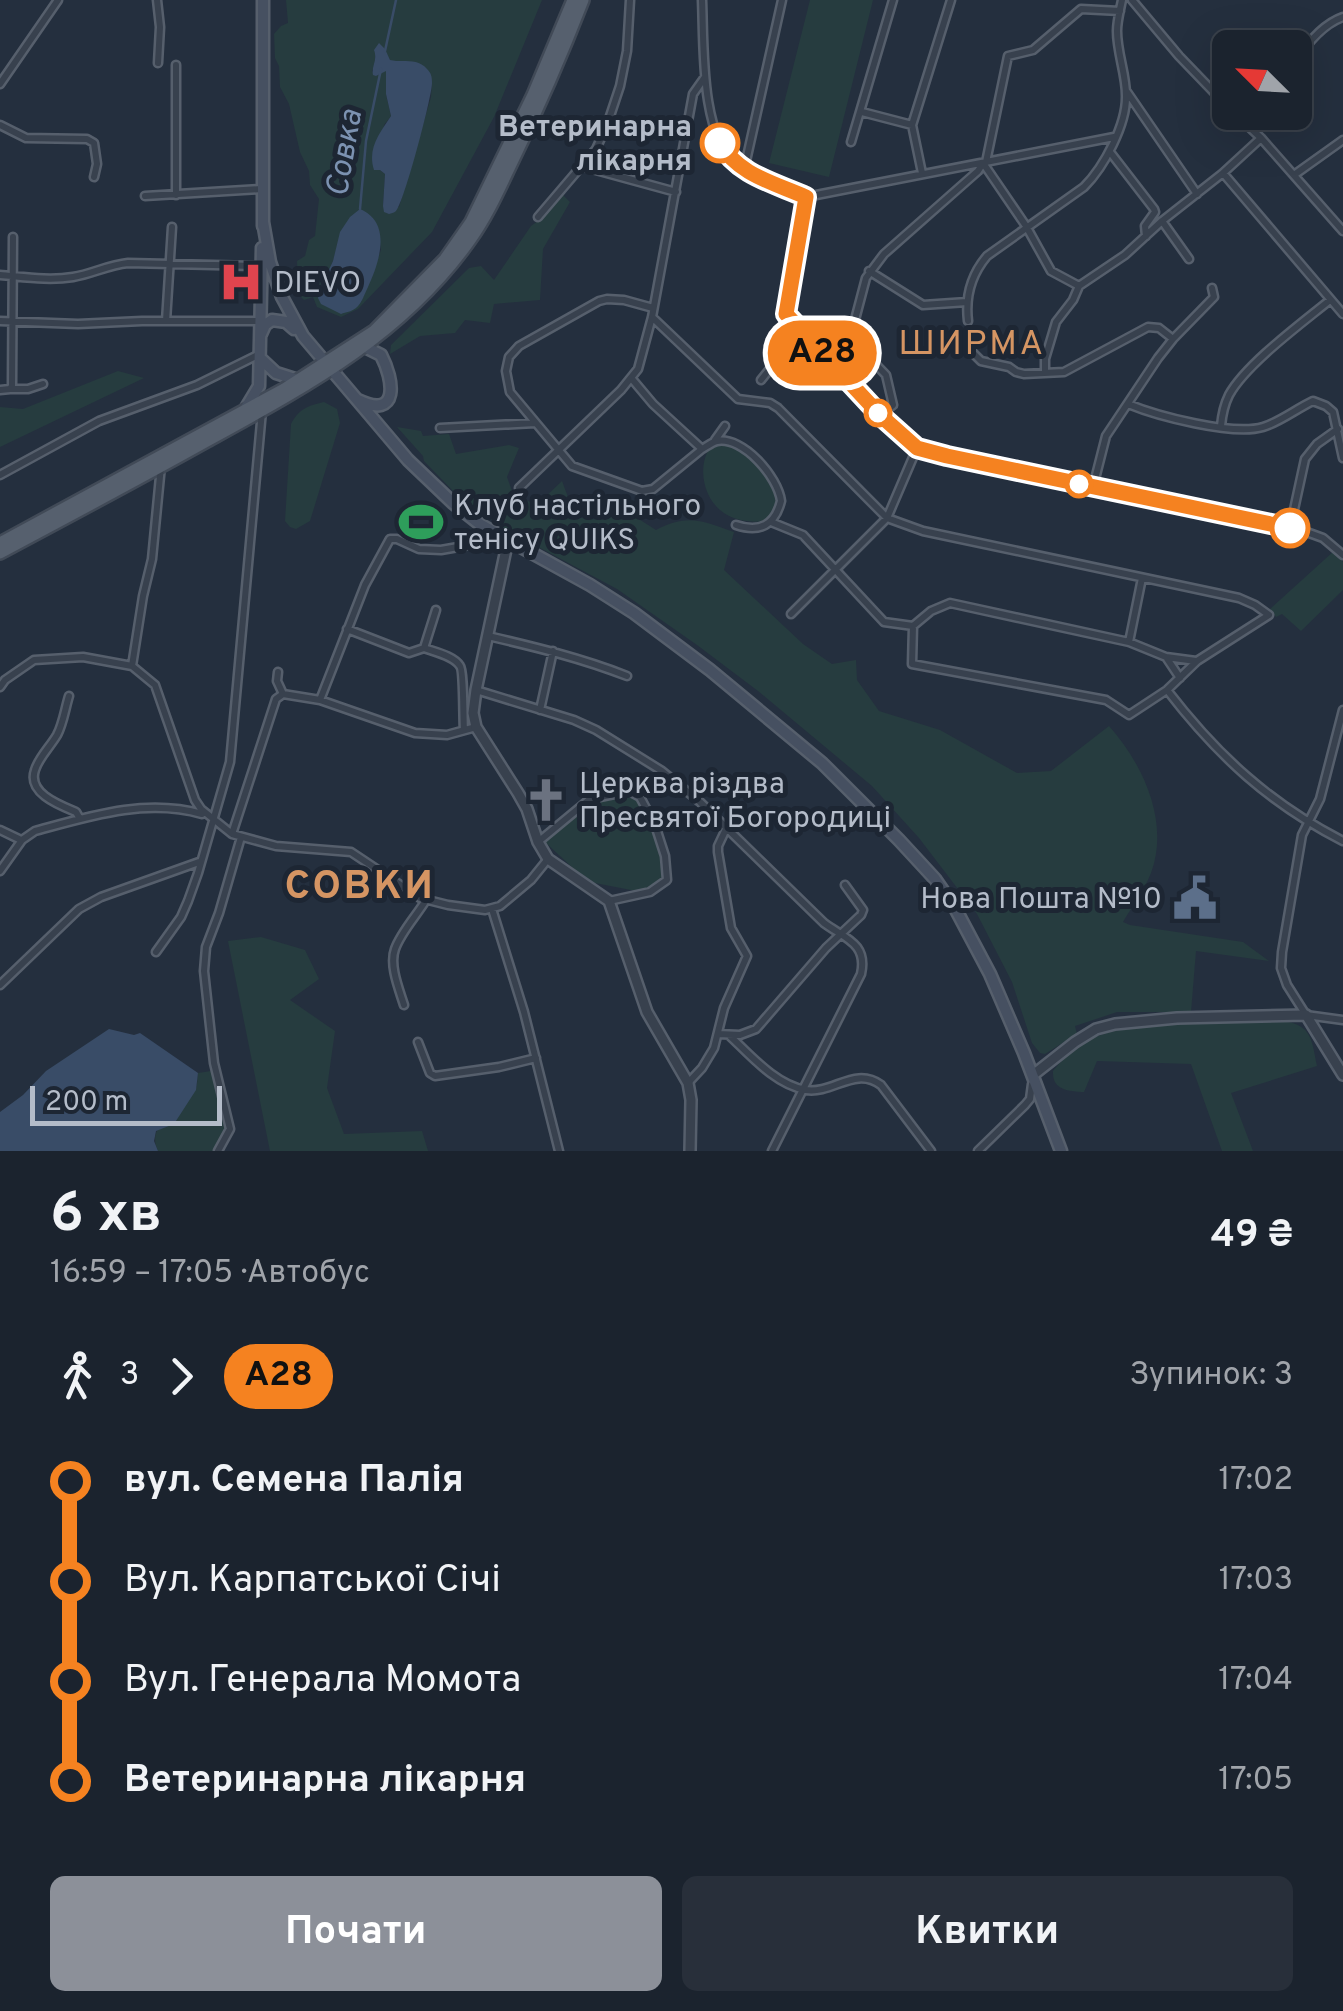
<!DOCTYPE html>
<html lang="uk">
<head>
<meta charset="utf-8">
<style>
	:root { --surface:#1b232e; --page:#282f3a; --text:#f1f3f6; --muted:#a0a4aa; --line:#39404a; --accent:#8c9099 }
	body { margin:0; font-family:Overpass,sans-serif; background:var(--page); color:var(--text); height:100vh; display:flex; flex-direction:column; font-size:38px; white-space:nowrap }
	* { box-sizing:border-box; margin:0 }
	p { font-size:32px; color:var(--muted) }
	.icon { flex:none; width:55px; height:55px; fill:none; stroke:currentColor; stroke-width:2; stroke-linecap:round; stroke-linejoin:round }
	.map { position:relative; height:1151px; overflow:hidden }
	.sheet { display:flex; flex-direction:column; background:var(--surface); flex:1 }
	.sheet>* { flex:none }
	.badge { padding:0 20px; border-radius:32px; font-size:35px; line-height:65px }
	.needle { width:65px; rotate:294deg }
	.controls { position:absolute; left:1212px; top:30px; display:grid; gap:20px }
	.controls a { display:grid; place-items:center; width:100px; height:100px; border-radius:15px; background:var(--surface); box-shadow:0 10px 40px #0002,0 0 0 2px var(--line); font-size:50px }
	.scale { position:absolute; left:30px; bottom:25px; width:192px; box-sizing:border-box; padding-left:10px; border:5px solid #b4bcc9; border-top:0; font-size:28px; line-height:35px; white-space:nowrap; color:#b4bcc9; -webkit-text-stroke:8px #1d2633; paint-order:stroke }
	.map>.badge { position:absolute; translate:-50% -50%; box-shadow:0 0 0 5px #fff }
	.legs { display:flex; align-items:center; gap:15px; height:110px; padding:0 50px; font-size:32px }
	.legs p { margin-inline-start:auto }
	.headline { display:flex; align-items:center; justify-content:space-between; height:170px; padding:0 50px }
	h1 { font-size:55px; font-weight:700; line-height:75px }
	.action { display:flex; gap:20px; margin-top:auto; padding:20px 50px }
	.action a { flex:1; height:115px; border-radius:15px; background:var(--accent); color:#fff; font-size:40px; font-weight:700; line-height:115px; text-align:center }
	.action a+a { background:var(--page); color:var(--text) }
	ul { padding:0 50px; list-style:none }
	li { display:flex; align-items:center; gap:35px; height:100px; font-size:38px }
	li i { display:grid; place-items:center; width:15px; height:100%; margin:0 12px; background:currentColor }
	li i::after { content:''; width:25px; height:25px; margin:-12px; border:8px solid; border-radius:50%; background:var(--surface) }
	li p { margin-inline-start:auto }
	li:first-child i { background:linear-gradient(#0000 50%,currentColor 0) }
	li:last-child i { background:linear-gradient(currentColor 50%,#0000 0) }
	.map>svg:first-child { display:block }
</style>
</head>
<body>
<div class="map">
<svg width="1343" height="1151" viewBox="0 0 1343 1151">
	<rect width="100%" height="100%" fill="#242f3e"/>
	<path fill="#263c3f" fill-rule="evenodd" d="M 286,0 L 542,0 L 494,117 L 432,232 L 358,309 L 341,317 L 317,307 L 313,297 L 304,300 L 298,294 L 297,261 L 305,256 L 309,240 L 315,236 L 319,199 L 310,185 L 309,171 L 300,152 L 289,104 L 280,87 L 279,66 L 275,58 L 274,34 L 281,26 L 288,23 ZM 386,53 L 390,60 L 432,81 L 431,97 L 399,207 L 383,206 L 385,174 L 380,170 L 384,125 L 391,116 L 386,94 L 386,70 L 376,76 L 372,71 L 375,65 L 376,54 ZM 378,228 L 381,250 L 361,302 L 324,283 L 333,261 L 341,232 Z
		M 810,0 L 873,0 L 829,177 L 769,163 Z
		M 563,195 L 570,202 L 543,249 L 540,300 L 494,304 L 490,323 L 465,320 L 455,333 L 420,336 L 390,354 L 391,345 L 469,268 L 481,266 L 494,280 L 531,226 L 542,218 Z
		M 118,371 L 144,378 L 0,447 L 0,407 L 23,409 Z
		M 324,402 L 337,409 L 340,423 L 310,521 L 296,529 L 290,527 L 285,521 L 291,424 C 299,409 307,406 324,402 Z
		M 397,427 L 421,431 L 423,436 L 449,434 L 456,454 L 509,445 L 519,448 L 507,477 L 512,491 L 533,504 L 542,500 L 562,481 L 575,516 C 593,522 607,520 623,509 L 656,530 C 688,513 703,521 734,532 L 724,570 L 803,644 L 832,664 L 856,660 L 857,680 L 879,711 L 940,730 L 1017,773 L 1051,771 L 1109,726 C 1143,764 1170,822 1151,873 C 1144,891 1132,906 1123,922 L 1130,925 L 1243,942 L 1269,961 L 1196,951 L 1191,1012 L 1117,1012 L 1075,1026 L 1077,1034 L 1045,1054 L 1040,1053 L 1032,1043 L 1012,982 L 977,914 L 919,838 L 872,786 L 758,691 L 697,645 L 617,589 L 501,527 L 454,492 L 424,461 L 423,456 Z
		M 712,445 C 715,445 726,445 729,446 C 748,450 777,478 777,499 C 777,508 772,514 766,521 C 751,523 733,521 720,510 C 702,495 697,463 712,445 Z
		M 1334,551 L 1343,562 L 1343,590 L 1301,631 L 1282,614 L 1276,617 L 1270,609 Z
		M 629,793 L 639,797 C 653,824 663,848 665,879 L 650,890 L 636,891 L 595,883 L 574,869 L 545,842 L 592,802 Z
		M 261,937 L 305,950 L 319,979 L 290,1000 L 335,1031 L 327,1088 L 344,1134 L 422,1131 L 428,1151 L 270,1151 L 228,941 Z
		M 1277,1020 C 1311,1024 1311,1035 1317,1066 L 1231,1093 L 1253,1151 L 1222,1151 L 1191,1064 L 1097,1061 L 1084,1092 C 1068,1091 1052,1090 1053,1071 C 1061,1061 1071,1050 1082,1043 C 1126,1018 1224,1023 1277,1020 Z
		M 211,1071 L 219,1082 L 230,1129 L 218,1151 L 158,1151 C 144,1122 185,1112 195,1090 C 198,1085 197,1079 198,1073 Z"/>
	<path fill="#394c67" d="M 379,43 L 385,49 L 390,60 C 402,63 417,57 427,69 C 431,73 432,76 432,83 C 432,97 404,203 396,211 C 394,213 391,213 389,214 L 384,212 L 383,206 L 385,174 L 380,170 L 374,170 C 367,148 380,133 391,116 L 386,94 L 386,71 L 376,76 L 373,75 C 371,66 378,61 374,50 Z
		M 360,209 C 393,223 379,263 368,287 C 364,295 362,303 356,308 C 351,312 346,312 341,314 L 321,304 L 318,298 L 320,289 L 333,261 L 340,232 L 350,217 Z
		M 109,1029 L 134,1035 L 140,1033 L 198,1073 L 196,1090 L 174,1124 L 156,1131 L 154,1141 L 158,1151 L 0,1151 L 0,1112 L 23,1095 L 46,1071 Z"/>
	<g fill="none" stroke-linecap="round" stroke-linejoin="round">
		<path stroke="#394c67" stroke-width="2.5" d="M 385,51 L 396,0
			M 360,209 L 366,141 L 381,69"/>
		<g stroke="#565f6c" stroke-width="11">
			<path id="minor" d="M 157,0 L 160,27 L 158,63
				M 702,0 C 704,44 700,135 736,164 C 755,180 784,187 806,197
				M 1132,0 L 1179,56 L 1230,109
				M 1295,62 C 1306,45 1323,24 1343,17
				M 0,84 L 58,0
				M 1127,92 L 1197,194
				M 862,112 L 912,125
				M 1233,112 L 1261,138 L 1343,231
				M 1242,121 L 1251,112
				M 0,125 L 26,138 L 87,139 L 94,143 L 97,164 L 94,177
				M 851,142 L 893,0
				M 1110,152 L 1154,209 L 1155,212 L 1145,226 L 1146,236
				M 986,162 L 1008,56 L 1033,50 L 1081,9 L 1120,11
				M 581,166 L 676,192
				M 744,170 L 782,0
				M 922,173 L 912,125 L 951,0
				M 1223,173 L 1343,314
				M 1294,175 L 1343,140
				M 176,195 L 176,65
				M 145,196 L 262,189
				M 806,197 L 1114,137
				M 538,217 L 596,149 L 607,125 L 620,86 L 627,51 L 630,0
				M 1162,221 L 1189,259
				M 869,271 L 923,305 L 967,302
				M 0,275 C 24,277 49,281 73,277 C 92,274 108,265 128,263 L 261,266
				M 653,308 L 624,300 L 607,299 L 599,301 L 519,346 L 509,357 L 506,371 L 510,392 L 572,466 L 642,491 L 653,489 L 702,449
				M 786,315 L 880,415 L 917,448 L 1301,530 L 1323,538 L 1343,555
				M 652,317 L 738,399 L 770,403 L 778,408 L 887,518 L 923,531 L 1239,598 L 1255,605 L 1269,615 L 1197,661 L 1167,690 L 1129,715 L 1106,700 L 912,664 L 913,626
				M 0,321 L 78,324 L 142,321 L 259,321
				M 166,321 L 172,227
				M 968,321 C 965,296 971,275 987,256 L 1084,187 C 1104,167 1127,124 1126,95 C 1126,74 1117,53 1117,31 C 1117,21 1120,10 1122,0
				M 1173,339 L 1214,297 L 1212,288
				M 973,353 L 981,361 L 1009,367 L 1016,372 L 1024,374 L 1064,372 L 1148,327 L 1159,328 L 1173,339 L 1158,358 L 1106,436 L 1093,487
				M 1045,371 L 1045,359 L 1056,322 L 1073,300 L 1079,286 L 1125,255 L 1162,221 L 1223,173 L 1261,138
				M 632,379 L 653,404 L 702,449 C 706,447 712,442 717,441 C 743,436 778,477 781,501 C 775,525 760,533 736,525
				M 761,380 L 773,365 L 786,315 L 806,197
				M 10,389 L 28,389 L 43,384
				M 0,390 L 10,389 L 12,386 L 13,237
				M 1128,404 C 1157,416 1233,436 1263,427 C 1280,422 1296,409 1313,401 L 1326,406 L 1333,412 L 1343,458
				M 880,415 L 893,405 L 886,375 L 857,345 L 852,331 L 866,278 L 884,254 L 978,171 L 983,163 L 1026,226 L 1051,271 L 1079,286
				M 1221,426 C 1222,415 1224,405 1229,395 C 1246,364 1302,323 1330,300
				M 440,428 L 535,423
				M 715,440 L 725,426
				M 0,475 L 99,421 L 197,385 L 260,354
				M 519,488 L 621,390 L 638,369 L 652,317 L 693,94 L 705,77
				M 771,522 L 803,535 L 884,622 L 913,626 L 931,611 L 950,603 L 1129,642 L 1166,657 L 1180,678
				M 1290,528 L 1305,459 L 1317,444 L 1338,429
				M 791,614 L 887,518 L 917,448
				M 347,629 L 409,653 L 424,648 C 435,652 454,656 460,666 C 464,671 463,720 464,730
				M 488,636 C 535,647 581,658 627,676
				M 1129,642 L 1142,578
				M 424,648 L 436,610
				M 1166,657 L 1196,661
				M 132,666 L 143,596 L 152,559 L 161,466
				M 278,672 L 277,681 L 283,694
				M 0,687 L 5,680 L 34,660 L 83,657 L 132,666 L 155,685 L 195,800 L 201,809 L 232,834 L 276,846 L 351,852 L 420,898 L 448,905 L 485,910 L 500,906 L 531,880 L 548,859
				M 476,690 L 574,720 L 596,730 L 662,771 L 700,802 L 824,923 C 844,938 868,943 861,974 L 772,1151
				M 1167,690 C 1217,755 1270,804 1343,841
				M 283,694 L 320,700 L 415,733 L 447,735 L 476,727
				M 69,696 C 65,709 63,724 57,735 C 50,747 39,757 35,770 C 27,793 59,805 76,812 L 80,819
				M 320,700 L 365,585 L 390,539 L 397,539 L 419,549 L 441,550 L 475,544 L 492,532
				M 540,710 L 553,651
				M 1343,710 L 1320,799 L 1302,835 L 1282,952 L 1281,968 L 1287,985 L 1306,1015 L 1343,1020
				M 0,830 L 21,840
				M 232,834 L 276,699 L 283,694
				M 538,842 L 590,799 L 629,791 L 640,797 L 655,825 L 665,856 L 667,880 L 650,892 L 609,901
				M 0,871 L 22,840 L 35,831 C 90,816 146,798 202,814
				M 492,909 L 524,1012 L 559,1151
				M 156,952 L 181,917 L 188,901 L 198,873 L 230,762 L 262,411
				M 0,985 L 79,909 L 101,897 L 199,862
				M 404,1005 C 399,989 389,965 395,949 C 401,932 417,915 426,900
				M 718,1034 L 740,1035 L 756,1029 L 826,948 L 861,915 L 863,910 L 845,885
				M 730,1036 C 751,1056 776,1085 806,1090 C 833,1094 855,1066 881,1085 L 931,1151
				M 418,1042 L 430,1073 L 435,1076 L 499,1067 L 536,1058
				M 688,1083 L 702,1068 L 714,1048 L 724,1008 L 747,956 L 731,928 L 718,852 L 718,846 L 726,829
				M 218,1151 L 230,1129 L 214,1063 L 204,971 L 206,947 L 219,913 L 241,837
				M 978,1151 L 1025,1105 L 1030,1099 L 1032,1084"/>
		</g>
		<g stroke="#565f6c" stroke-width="14">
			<path id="tertiary" d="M 508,540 L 476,690 L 473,713 L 476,727 L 518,793 L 527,809 L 538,842 L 548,859 L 609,901 L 647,1012 L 688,1083 L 691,1100 L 690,1151
				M 1033,1075 L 1075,1042 L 1096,1029 L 1115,1024 L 1177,1018 L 1306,1015 L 1343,1075"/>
		</g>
		<g stroke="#565f6c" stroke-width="15">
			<path id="secondary" d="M 263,0 L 263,226
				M 263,222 L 270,262 L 282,297 L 303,336 L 408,460 L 453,503 L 481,525 L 590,585 L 634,613 L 710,670 L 822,763 L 899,840 L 935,879 L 955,908 L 990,974 L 1024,1053 L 1061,1151
				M 261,334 L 265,325 L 272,320 L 286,322 L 294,329
				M 261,359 L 276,373 L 298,380
				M 358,400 C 400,420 394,380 381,355 L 365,347
				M 244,411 L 259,386 L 262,248"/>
		</g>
		<g stroke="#414a57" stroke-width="16">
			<path id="primary" d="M 0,543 L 284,389 L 374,331 L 445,259 L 471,222 L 533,95 L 573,0
				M 0,553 C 69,516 139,479 207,441 C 307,386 403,335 470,240 C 488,215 500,187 513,160 C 539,107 562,54 583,0"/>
		</g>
		<use href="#minor" stroke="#38414e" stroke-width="6"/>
		<use href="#tertiary" stroke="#38414e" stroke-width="9"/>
		<use href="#secondary" stroke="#465061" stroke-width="10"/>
		<use href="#primary" stroke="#56606e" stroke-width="11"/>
	</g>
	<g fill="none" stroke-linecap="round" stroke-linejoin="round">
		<g stroke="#fff" stroke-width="22">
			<path id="line-1" d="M 720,143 C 738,175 775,183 806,197 L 786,314 L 880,415 L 917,448 L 947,456 L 1290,528"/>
		</g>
		<use href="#line-1" stroke="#f58220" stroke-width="15"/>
	</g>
	<defs>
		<g id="hospital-bare" transform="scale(3.45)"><path d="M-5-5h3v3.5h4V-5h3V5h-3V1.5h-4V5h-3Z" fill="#e0444e" stroke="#1d2633" stroke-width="2.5" paint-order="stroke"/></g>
		<g id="stadium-bare" transform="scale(3.45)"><path d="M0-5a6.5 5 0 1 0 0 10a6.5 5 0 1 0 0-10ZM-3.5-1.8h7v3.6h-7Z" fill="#2e9e5b" stroke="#1d2633" stroke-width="2.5" paint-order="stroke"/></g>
		<g id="church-bare" transform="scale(3.45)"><path d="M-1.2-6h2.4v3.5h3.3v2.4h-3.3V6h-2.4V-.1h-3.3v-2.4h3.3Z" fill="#6b7280" stroke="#1d2633" stroke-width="2.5" paint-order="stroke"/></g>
		<g id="civic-bare" transform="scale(3.45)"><path d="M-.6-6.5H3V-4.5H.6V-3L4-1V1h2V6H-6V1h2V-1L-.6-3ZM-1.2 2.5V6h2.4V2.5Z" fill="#5c6f8a" stroke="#1d2633" stroke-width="2.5" paint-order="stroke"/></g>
	</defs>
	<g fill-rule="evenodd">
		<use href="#hospital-bare" x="241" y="282"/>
		<use href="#stadium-bare" x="421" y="522"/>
		<use href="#church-bare" x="546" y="800"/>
		<use href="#civic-bare" x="1195" y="898"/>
	</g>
	<g fill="#fff" stroke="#f58220" stroke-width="5">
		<circle cx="720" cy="143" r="18"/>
		<circle cx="878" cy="413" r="12"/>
		<circle cx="1079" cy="484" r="12"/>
		<circle cx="1290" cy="528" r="18"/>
	</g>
	<g text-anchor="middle" stroke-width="10" stroke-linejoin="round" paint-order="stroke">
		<g font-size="30" font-weight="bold" fill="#b4bcc9" stroke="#1d2633" text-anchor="end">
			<text x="692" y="136">Ветеринарна<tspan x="692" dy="34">лікарня</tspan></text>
		</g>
		<g font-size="30" fill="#b4bcc9" stroke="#1d2633" text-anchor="start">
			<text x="274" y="292">DIEVO</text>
			<text x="454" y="515">Клуб настільного<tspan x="454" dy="34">тенісу QUIKS</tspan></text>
			<text x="579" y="793">Церква різдва<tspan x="579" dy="34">Пресвятої Богородиці</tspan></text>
			<text x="1162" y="908" text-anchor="end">Нова Пошта №10</text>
		</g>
		<g font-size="32" font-style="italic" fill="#7c92b1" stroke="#1d2633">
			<text transform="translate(343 153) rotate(-80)" y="11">Совка</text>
		</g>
		<g font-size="35" letter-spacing="2.5" fill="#d59563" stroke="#1d2633">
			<text x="972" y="354">ШИРМА</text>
		</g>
		<g font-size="40" font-weight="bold" letter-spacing="2.5" fill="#d59563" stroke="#1d2633">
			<text x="360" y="898">СОВКИ</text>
		</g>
	</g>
</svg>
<div class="controls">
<a><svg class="needle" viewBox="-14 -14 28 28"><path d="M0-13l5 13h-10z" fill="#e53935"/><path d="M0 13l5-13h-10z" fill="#a0a4aa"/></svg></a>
</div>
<div class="scale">200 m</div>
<b class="badge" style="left:822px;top:353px;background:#f58220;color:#111">А28</b>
</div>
<section class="sheet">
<div class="headline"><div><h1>6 хв</h1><p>16:59 – 17:05 · Автобус</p></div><b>49 ₴</b></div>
<div class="legs"><svg class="icon" aria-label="walk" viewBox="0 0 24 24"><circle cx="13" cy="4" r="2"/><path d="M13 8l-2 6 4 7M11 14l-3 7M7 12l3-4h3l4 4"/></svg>3<svg class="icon" aria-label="forward" viewBox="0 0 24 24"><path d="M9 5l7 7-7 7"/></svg><b class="badge" style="background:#f58220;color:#111">А28</b><p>Зупинок: 3</p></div>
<ul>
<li><i style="color:#f58220"></i><b>вул. Семена Палія</b><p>17:02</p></li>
<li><i style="color:#f58220"></i><span>Вул. Карпатської Січі</span><p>17:03</p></li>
<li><i style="color:#f58220"></i><span>Вул. Генерала Момота</span><p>17:04</p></li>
<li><i style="color:#f58220"></i><b>Ветеринарна лікарня</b><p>17:05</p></li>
</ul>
<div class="action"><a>Почати</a><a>Квитки</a></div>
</section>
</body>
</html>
